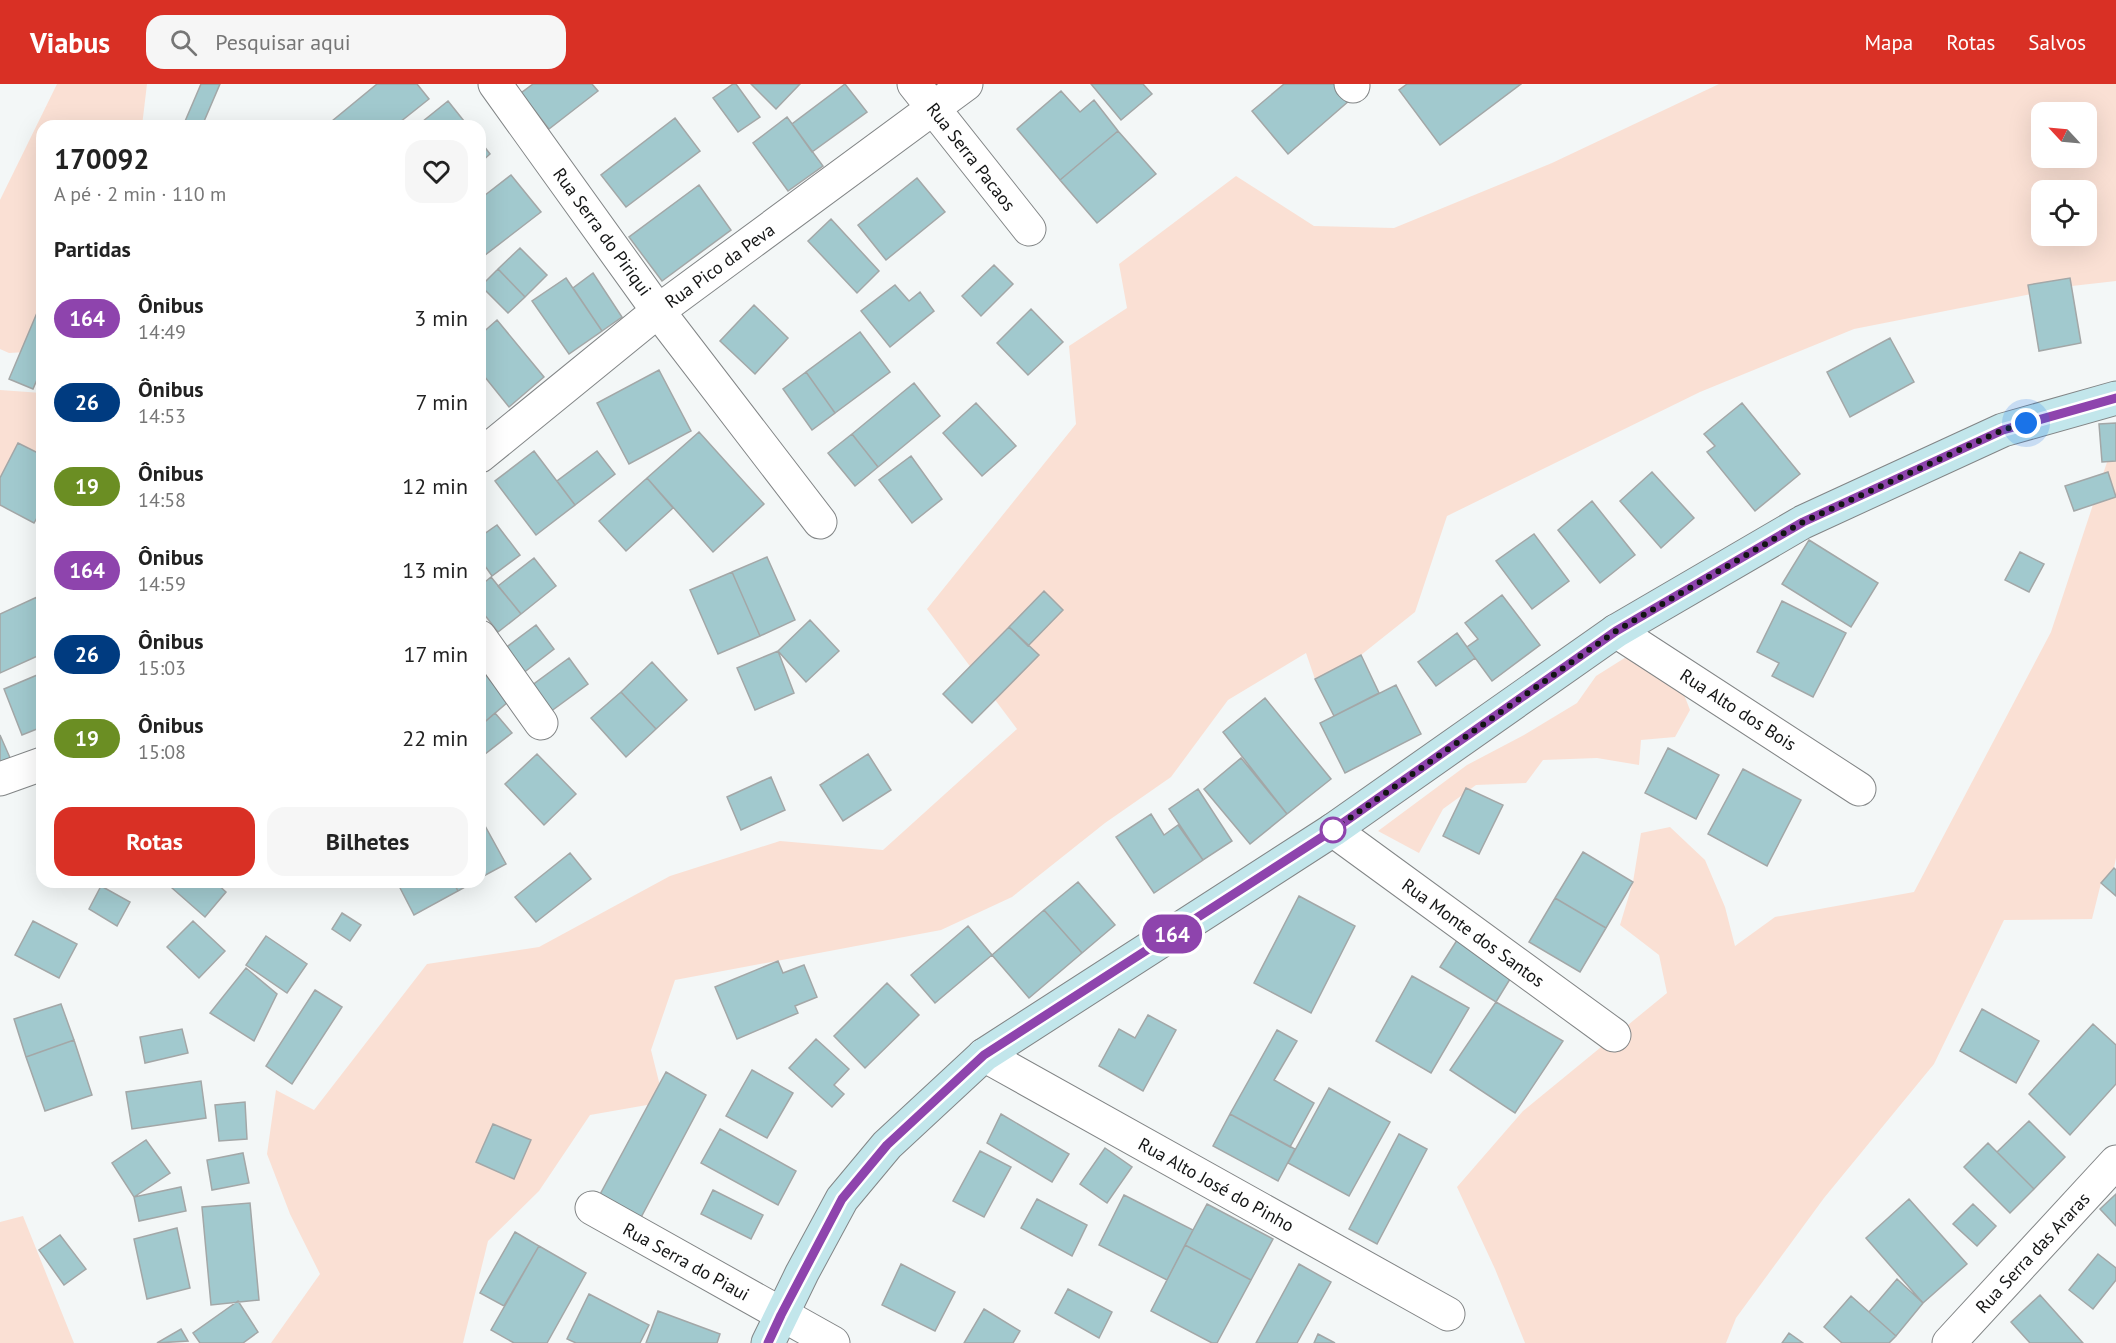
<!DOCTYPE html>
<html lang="pt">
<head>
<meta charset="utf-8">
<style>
	:root { --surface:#fff; --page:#f6f6f6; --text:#222; --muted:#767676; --accent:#d93025 }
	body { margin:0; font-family:"PT Sans",sans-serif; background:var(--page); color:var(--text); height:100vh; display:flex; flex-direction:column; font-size:22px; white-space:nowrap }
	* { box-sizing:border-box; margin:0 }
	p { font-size:20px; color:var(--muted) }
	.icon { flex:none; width:33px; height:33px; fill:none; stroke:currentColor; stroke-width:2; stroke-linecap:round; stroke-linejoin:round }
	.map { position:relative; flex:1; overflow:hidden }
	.side { position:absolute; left:36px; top:36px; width:450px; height:768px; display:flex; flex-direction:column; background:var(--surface); border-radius:18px; box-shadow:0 6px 24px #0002 }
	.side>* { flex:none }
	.badge { padding:0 12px; border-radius:20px; font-size:21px; line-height:39px }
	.needle { width:39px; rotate:296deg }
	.fabs { position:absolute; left:2031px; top:18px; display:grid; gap:12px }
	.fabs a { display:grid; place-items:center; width:66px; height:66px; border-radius:12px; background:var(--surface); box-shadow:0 6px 24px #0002; font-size:30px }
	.you { position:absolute; width:30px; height:30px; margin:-15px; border:4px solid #fff; border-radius:50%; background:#1a73e8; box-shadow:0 0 0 9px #1a73e833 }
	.map>.badge { position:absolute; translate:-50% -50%; box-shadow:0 0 0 3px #fff }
	h2 { padding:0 18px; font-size:22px; line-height:54px }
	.round { display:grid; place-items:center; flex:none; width:63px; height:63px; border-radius:18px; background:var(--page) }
	.summary { display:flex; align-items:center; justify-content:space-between; height:102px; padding:0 18px }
	h1 { font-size:28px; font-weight:700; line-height:45px }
	.action { display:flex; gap:12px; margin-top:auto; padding:12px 18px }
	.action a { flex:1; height:69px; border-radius:18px; background:var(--accent); color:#fff; font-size:24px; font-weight:700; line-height:69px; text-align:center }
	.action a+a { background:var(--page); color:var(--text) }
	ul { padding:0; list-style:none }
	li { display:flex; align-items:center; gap:18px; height:84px; padding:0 18px }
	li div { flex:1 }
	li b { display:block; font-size:22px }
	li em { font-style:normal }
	li .badge { min-width:66px; font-weight:700; text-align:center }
	header { display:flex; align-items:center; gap:36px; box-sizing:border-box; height:84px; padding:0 30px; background:var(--accent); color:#fff }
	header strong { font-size:28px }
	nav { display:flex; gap:33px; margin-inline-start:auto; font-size:21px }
	.search { width:420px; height:54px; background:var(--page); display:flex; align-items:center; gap:15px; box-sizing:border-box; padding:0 21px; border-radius:18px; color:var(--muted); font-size:22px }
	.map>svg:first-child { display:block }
</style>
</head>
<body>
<header>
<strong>Viabus</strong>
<div class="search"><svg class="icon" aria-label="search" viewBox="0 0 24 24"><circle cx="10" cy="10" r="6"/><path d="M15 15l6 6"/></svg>Pesquisar aqui</div>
<nav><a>Mapa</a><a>Rotas</a><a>Salvos</a></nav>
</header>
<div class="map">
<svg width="2116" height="1259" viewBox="0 0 2116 1259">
	<rect width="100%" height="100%" fill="#f3f7f7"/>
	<path fill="#fae0d4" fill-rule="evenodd" d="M 57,0 L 147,0 L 142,42 L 42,42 L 42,267 L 9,269 L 0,265 L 0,116 Z
		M 1719,0 L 2116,0 L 2116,197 L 2072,202 L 1854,245 L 1700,308 L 1447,432 L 1415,528 L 1361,571 L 1315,595 L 1306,569 L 1228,616 L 1171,693 L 1105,739 L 1012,813 L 941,846 L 675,896 L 651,966 L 664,1018 L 590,1031 L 539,1107 L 488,1157 L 463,1259 L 271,1259 L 320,1190 L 290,1130 L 267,1070 L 276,1006 L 314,1026 L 427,880 L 539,863 L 670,792 L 780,757 L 883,766 L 1017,645 L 927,525 L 1076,340 L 1069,262 L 1127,224 L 1119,180 L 1236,92 L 1314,142 L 1394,144 L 1552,79 ZM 2042,28 L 2086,28 L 2086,74 L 2042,74 ZM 2042,106 L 2086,106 L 2086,152 L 2042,152 Z
		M 0,306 L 42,309 L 42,376 L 0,423 Z
		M 2111,366 L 2116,367 L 2116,774 L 2114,784 L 2101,799 L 2092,835 L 2004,836 L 1934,980 L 1824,1114 L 1736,1234 L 1726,1259 L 1525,1259 L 1495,1185 L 1457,1103 L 1523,1027 L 1667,909 L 1659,871 L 1620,841 L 1633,798 L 1641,749 L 1670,743 L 1705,776 L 1725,823 L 1735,862 L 1775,833 L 1914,808 L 2051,548 Z
		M 1631,570 L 1678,595 L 1690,626 L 1675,653 L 1641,656 L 1639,681 L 1597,674 L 1543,676 L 1526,699 L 1476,701 L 1443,725 L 1419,769 L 1378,747 L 1467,681 L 1524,651 L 1577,619 L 1596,592 Z
		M 23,1132 L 74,1259 L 0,1259 L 0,1138 Z"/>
	<path fill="#a1c9ce" stroke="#a3a7a7" stroke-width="1.5" d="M 201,0 L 220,0 L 202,42 L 183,42 Z
		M 377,0 L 417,0 L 429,15 L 395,42 L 326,42 Z
		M 533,0 L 592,0 L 598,7 L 549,45 L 521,9 Z
		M 733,0 L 736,0 L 760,33 L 738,48 L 713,14 Z
		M 751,0 L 800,0 L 776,25 Z
		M 845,0 L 867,28 L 812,68 L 792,40 Z
		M 1091,0 L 1143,0 L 1152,10 L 1121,36 Z
		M 1284,0 L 1336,0 L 1350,16 L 1288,70 L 1252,27 Z
		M 1407,0 L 1521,0 L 1440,61 L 1399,6 Z
		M 1061,7 L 1080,28 L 1094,16 L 1118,47 L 1060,96 L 1017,45 Z
		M 448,17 L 468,42 L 417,42 Z
		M 787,33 L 823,82 L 788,107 L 753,59 Z
		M 675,34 L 700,67 L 626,123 L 601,91 Z
		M 1118,47 L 1156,90 L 1097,139 L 1060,96 Z
		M 480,57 L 490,70 L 480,79 Z
		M 511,91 L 541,128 L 480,175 L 480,115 Z
		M 917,94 L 945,128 L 886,176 L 858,141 Z
		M 699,101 L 731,146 L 662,197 L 629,153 Z
		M 831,135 L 879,187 L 857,209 L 808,157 Z
		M 520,164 L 547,191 L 525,213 L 498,185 Z
		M 994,181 L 1013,200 L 981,232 L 962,212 Z
		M 498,185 L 525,213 L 508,229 L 481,202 Z
		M 593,189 L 622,233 L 602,247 L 573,204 Z
		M 566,194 L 602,247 L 569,270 L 532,217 Z
		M 2070,194 L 2081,259 L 2039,267 L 2028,201 Z
		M 895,201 L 909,217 L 920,208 L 934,227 L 890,263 L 861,227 Z
		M 42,217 L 42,284 L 33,305 L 9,295 Z
		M 754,221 L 788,254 L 755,290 L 720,257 Z
		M 1031,225 L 1063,258 L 1028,291 L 997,259 Z
		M 497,236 L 544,293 L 509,323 L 480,287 L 480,251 Z
		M 860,248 L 890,288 L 835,329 L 806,288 Z
		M 1890,254 L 1914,298 L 1850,333 L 1827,288 Z
		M 659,286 L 691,347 L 629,380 L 597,319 Z
		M 806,288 L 835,329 L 812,346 L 783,305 Z
		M 914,299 L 940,332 L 878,383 L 852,350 Z
		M 976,319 L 1016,362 L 982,392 L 943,349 Z
		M 1742,319 L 1800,390 L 1755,427 L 1707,368 L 1715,362 L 1704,350 Z
		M 2116,339 L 2116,377 L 2102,378 L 2099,340 Z
		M 699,348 L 764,420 L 713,468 L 647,394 Z
		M 852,350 L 878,383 L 855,402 L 828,369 Z
		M 18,359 L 42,371 L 42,425 L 34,439 L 0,421 L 0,394 Z
		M 534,367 L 575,421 L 536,451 L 495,397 Z
		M 597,367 L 615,390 L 575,421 L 557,397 Z
		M 911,372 L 942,415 L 912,439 L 879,396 Z
		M 1652,388 L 1694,434 L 1661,464 L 1620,417 Z
		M 2108,388 L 2116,413 L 2074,427 L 2065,402 Z
		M 647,394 L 673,424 L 626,467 L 599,437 Z
		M 1592,417 L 1635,471 L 1600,499 L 1558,446 Z
		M 497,441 L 520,471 L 492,492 L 480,475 L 480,453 Z
		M 1534,450 L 1569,497 L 1532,525 L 1496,477 Z
		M 1809,456 L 1878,499 L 1851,543 L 1782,500 Z
		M 2020,468 L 2044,480 L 2029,508 L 2005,496 Z
		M 767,473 L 795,536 L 760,552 L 732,488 Z
		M 534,474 L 556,502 L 521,530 L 498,502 Z
		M 732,488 L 760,552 L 718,570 L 690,506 Z
		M 491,493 L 521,530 L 498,548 L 480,525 L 480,502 Z
		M 1044,507 L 1063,526 L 1028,562 L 1009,543 Z
		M 1502,511 L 1540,561 L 1492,597 L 1467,563 L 1478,555 L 1465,539 Z
		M 37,513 L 42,524 L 42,570 L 0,589 L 0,530 Z
		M 1782,517 L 1846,549 L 1813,613 L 1772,592 L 1779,579 L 1757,568 Z
		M 810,536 L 839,567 L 806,598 L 778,567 Z
		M 536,541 L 554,565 L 522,590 L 504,565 Z
		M 1009,543 L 1039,571 L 972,639 L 943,610 Z
		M 1457,549 L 1475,574 L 1436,602 L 1418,578 Z
		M 778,567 L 794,609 L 755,626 L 737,584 Z
		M 1361,571 L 1379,609 L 1334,632 L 1315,595 Z
		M 569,574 L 588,600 L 550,628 L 531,602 Z
		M 652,578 L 687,616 L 656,645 L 621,608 Z
		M 480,584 L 508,618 L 480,642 Z
		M 42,589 L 42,643 L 22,651 L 4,605 Z
		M 1396,601 L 1421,650 L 1345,689 L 1320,639 Z
		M 621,608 L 656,645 L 626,673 L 591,634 Z
		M 1265,614 L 1331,695 L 1287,730 L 1223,648 Z
		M 495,629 L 512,649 L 480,674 L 480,642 Z
		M 0,651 L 11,676 L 0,681 Z
		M 1668,664 L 1719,691 L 1696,735 L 1645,709 Z
		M 537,670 L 576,710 L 544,741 L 505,700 Z
		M 868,670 L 891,706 L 843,737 L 820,701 Z
		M 1241,674 L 1287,730 L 1250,760 L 1204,705 Z
		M 1743,685 L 1801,716 L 1767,782 L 1708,750 Z
		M 771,693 L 785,726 L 741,746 L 727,713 Z
		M 1466,704 L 1503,721 L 1479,770 L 1443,752 Z
		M 1198,705 L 1232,757 L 1203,776 L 1169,725 Z
		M 1151,730 L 1164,751 L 1178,741 L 1203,776 L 1154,809 L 1116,753 Z
		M 484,740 L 506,780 L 480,794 L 480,742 Z
		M 1583,768 L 1633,798 L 1606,844 L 1555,814 Z
		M 570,769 L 591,795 L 536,838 L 515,813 Z
		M 2114,784 L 2116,786 L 2116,812 L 2101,799 Z
		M 177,798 L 215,798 L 226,808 L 205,833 L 172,804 Z
		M 397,798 L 453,798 L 458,807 L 414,831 Z
		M 453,798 L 474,798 L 458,807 Z
		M 1078,798 L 1115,841 L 1082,869 L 1044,826 Z
		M 101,802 L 130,818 L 117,842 L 89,825 Z
		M 1299,812 L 1355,842 L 1311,929 L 1254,899 Z
		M 1555,814 L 1606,844 L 1580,888 L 1529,858 Z
		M 1044,826 L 1082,869 L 1029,914 L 992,871 Z
		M 342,829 L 361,841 L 350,857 L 332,845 Z
		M 33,837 L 77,860 L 59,894 L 15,871 Z
		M 193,837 L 225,867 L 199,894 L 167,863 Z
		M 968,842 L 992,871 L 935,919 L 911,891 Z
		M 266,852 L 307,880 L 287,909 L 246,881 Z
		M 1459,853 L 1515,887 L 1496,918 L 1440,883 Z
		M 778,877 L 783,889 L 804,881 L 817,913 L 795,922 L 798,929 L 737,955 L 715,903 Z
		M 246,884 L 277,910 L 254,957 L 210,929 Z
		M 1412,892 L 1469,924 L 1431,989 L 1376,957 Z
		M 887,899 L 919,931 L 865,984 L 834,952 Z
		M 315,906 L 342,923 L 292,1000 L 266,982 Z
		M 1496,918 L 1563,957 L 1515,1029 L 1450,986 Z
		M 61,920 L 74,956 L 26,973 L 14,935 Z
		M 1982,925 L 2039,957 L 2016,999 L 1960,967 Z
		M 1148,931 L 1176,946 L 1143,1007 L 1099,982 L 1119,945 L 1135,954 Z
		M 2093,940 L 2116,961 L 2116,1000 L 2070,1051 L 2029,1010 Z
		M 182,945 L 188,969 L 145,979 L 140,953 Z
		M 1277,946 L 1297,957 L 1274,996 L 1314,1019 L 1290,1063 L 1230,1030 Z
		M 816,955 L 849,985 L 834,1001 L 844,1010 L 832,1023 L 789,984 Z
		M 74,956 L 92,1011 L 45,1027 L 26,973 Z
		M 752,986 L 793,1009 L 767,1054 L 726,1032 Z
		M 666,988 L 706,1011 L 638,1139 L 597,1116 Z
		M 201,997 L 206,1034 L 132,1045 L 126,1008 Z
		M 1329,1004 L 1390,1038 L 1349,1112 L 1288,1079 Z
		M 245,1018 L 247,1055 L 219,1057 L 215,1021 Z
		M 1001,1030 L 1069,1070 L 1052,1098 L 987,1059 Z
		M 1230,1030 L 1295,1065 L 1278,1097 L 1213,1062 Z
		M 2029,1037 L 2065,1073 L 2034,1105 L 1997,1068 Z
		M 493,1040 L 531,1056 L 514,1095 L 476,1078 Z
		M 720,1045 L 796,1087 L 778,1121 L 701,1079 Z
		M 1399,1050 L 1427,1065 L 1377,1160 L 1349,1145 Z
		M 146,1056 L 170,1089 L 134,1113 L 112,1079 Z
		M 1988,1059 L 2034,1105 L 2010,1129 L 1964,1083 Z
		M 1105,1064 L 1132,1083 L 1107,1119 L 1080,1100 Z
		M 980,1067 L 1011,1083 L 984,1133 L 953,1117 Z
		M 243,1069 L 249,1099 L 212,1106 L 207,1076 Z
		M 181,1103 L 186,1127 L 139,1137 L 134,1113 Z
		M 713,1106 L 763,1131 L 751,1155 L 701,1130 Z
		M 2116,1110 L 2116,1142 L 2100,1125 Z
		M 1124,1111 L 1193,1146 L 1167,1196 L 1099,1161 Z
		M 1037,1115 L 1087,1141 L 1072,1172 L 1021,1144 Z
		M 1909,1115 L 1967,1180 L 1923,1219 L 1866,1154 Z
		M 250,1119 L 259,1216 L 211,1221 L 202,1123 Z
		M 1207,1120 L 1273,1155 L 1251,1196 L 1185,1161 Z
		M 1973,1120 L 1996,1142 L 1977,1162 L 1953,1140 Z
		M 177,1144 L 190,1204 L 147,1215 L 134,1155 Z
		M 515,1148 L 539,1162 L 504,1222 L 480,1209 Z
		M 60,1151 L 86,1185 L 64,1201 L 39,1166 Z
		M 1185,1161 L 1251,1196 L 1217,1259 L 1212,1259 L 1151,1227 Z
		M 539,1162 L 586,1189 L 547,1259 L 514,1259 L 491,1246 Z
		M 2098,1170 L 2116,1184 L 2116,1196 L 2093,1225 L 2069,1206 Z
		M 901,1180 L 955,1208 L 935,1247 L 882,1221 Z
		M 1299,1180 L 1331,1198 L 1297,1259 L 1256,1259 Z
		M 1897,1195 L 1923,1219 L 1896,1252 L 1869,1228 Z
		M 1068,1205 L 1112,1228 L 1099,1254 L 1055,1229 Z
		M 589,1210 L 649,1241 L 640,1259 L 576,1259 L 567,1255 Z
		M 2040,1211 L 2083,1259 L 2030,1259 L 2011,1238 Z
		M 1851,1212 L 1896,1252 L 1889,1259 L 1842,1259 L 1824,1243 Z
		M 238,1217 L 258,1248 L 243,1259 L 200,1259 L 193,1249 Z
		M 984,1225 L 1020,1247 L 1013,1259 L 964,1259 Z
		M 658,1227 L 720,1250 L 717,1259 L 646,1259 Z
		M 181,1245 L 188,1257 L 157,1259 Z
		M 1789,1249 L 1803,1259 L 1782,1259 Z
		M 1318,1250 L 1335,1259 L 1314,1259 Z"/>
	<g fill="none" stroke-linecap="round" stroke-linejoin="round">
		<g stroke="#828586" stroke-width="35">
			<path id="minor" d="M 495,0 L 658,227 L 820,438
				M 914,0 L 1029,145
				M 1351,0 L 1353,2
				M 480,372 L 658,227 L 966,0
				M 1616,547 L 1859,705
				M 480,553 L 541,639
				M 0,695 L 42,680
				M 1333,746 L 1614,951
				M 984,971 L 1448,1230
				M 592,1124 L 833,1259
				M 1949,1259 L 2116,1078"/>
		</g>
		<g stroke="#828586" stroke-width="35">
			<path id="secondary" d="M 768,1259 L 802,1189 L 842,1115 L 887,1061 L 984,971 L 1333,746 L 1616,547 L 1803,438 L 2003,346 L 2116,314"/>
		</g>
		<use href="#minor" stroke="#fff" stroke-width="33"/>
		<use href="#secondary" stroke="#c2e6eb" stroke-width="33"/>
	</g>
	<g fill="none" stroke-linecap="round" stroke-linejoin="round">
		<g stroke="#fff" stroke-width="14">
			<path id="line" d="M 768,1259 L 781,1231 L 842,1115 L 887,1061 L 984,971 L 1333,746 L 1616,547 L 1803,438 L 2003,346 L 2116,314"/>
		</g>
		<use href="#line" stroke="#8e44ad" stroke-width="9"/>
		<path stroke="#141515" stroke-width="6" stroke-dasharray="0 10.8" d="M 1333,746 L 1616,547 L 1803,438 L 2003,346 L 2026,339"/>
	</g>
	<circle fill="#fff" stroke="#8e44ad" stroke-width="3" cx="1333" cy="746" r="12"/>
	<g text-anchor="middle" stroke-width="6" stroke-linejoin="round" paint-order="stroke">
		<g font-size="18" fill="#141515" stroke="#fff">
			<text transform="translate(971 73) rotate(52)" y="6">Rua Serra Pacaos</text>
			<text transform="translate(602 148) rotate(54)" y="6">Rua Serra do Piriqui</text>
			<text transform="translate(720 182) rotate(-36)" y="6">Rua Pico da Peva</text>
			<text transform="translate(1738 626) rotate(33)" y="6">Rua Alto dos Bois</text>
			<text transform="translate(1473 849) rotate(36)" y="6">Rua Monte dos Santos</text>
			<text transform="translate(1216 1101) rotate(29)" y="6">Rua Alto José do Pinho</text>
			<text transform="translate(2033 1169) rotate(-47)" y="6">Rua Serra das Araras</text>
			<text transform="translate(686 1178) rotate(29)" y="6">Rua Serra do Piaui</text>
		</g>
	</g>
</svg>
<div class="fabs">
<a><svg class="needle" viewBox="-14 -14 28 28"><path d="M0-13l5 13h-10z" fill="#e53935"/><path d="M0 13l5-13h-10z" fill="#767676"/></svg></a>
<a><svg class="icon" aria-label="locate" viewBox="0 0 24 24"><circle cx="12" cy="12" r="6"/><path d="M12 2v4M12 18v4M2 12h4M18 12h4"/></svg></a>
</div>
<div class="you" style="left:2026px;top:339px"></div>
<b class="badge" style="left:1172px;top:850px;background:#8e44ad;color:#fff">164</b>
<section class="side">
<div class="summary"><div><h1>170092</h1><p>A pé · 2 min · 110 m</p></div><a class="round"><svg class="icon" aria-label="heart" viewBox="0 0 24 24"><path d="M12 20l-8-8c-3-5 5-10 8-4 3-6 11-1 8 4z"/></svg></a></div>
<h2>Partidas</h2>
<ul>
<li><span class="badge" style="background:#8e44ad;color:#fff">164</span><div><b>Ônibus</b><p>14:49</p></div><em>3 min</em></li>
<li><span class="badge" style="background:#003b80;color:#fff">26</span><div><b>Ônibus</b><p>14:53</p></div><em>7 min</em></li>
<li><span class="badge" style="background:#6b8e23;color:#fff">19</span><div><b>Ônibus</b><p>14:58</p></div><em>12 min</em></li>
<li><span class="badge" style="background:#8e44ad;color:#fff">164</span><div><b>Ônibus</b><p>14:59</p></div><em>13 min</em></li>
<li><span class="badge" style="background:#003b80;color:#fff">26</span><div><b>Ônibus</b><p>15:03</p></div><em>17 min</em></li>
<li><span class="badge" style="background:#6b8e23;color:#fff">19</span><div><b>Ônibus</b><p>15:08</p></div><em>22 min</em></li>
</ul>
<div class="action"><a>Rotas</a><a>Bilhetes</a></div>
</section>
</div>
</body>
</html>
